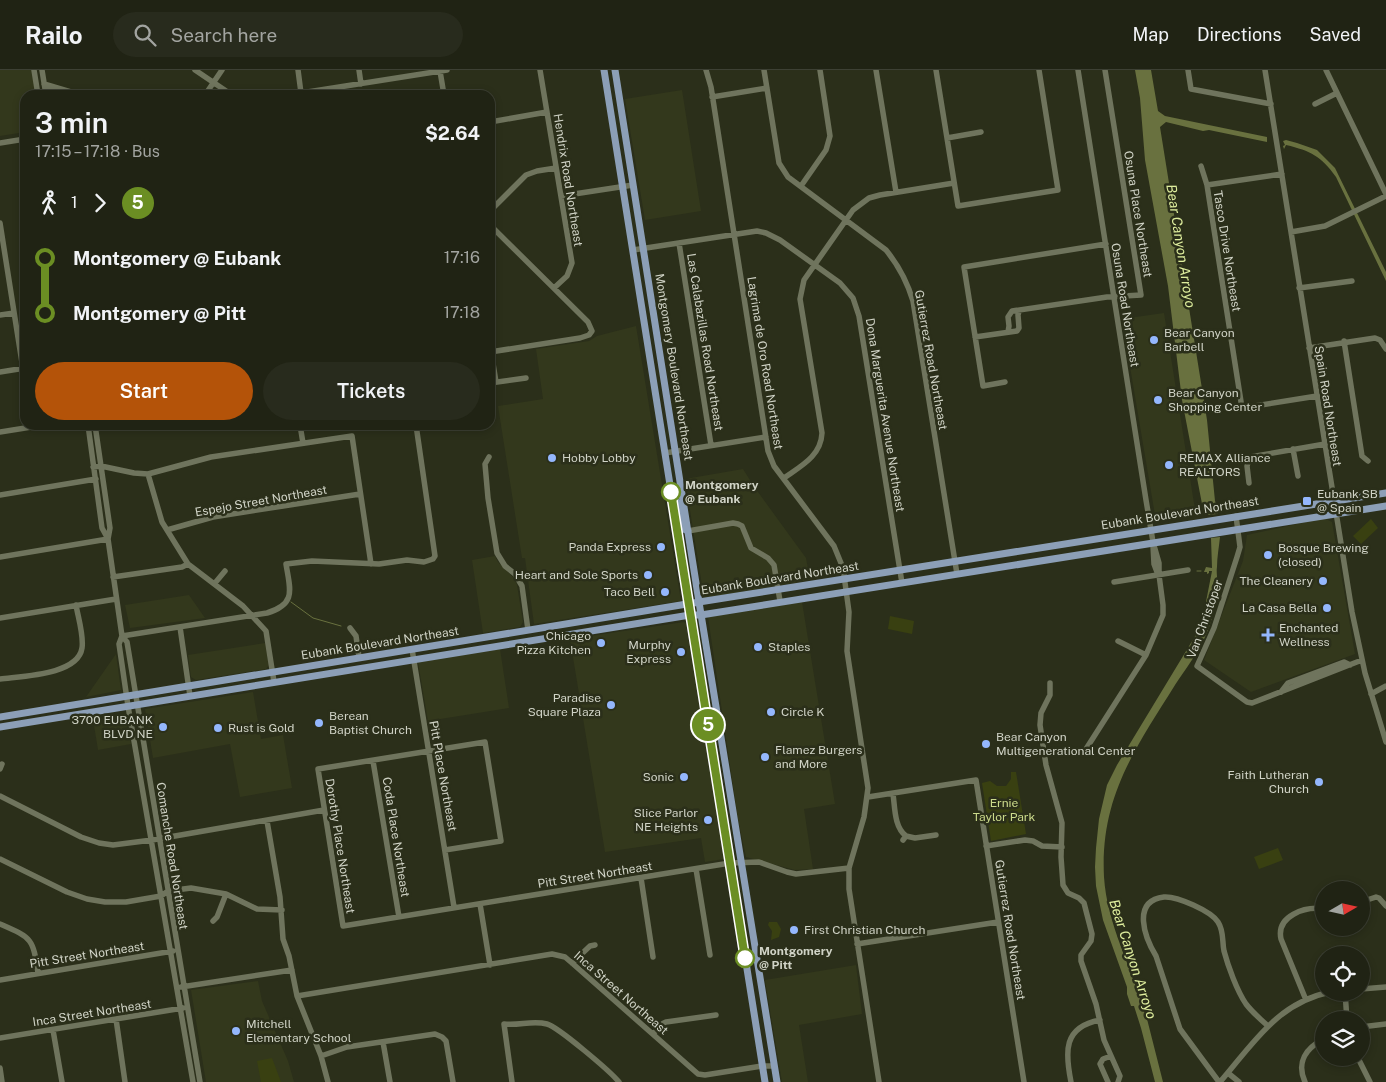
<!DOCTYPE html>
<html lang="en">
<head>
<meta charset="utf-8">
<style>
	:root { --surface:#202314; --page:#282b1d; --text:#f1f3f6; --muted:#a2a4a0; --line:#3d4034; --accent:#b45309 }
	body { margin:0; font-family:"Public Sans",sans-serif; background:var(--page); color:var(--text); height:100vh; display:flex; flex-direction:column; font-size:19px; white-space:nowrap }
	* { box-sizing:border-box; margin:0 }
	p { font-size:16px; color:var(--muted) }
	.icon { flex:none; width:28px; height:28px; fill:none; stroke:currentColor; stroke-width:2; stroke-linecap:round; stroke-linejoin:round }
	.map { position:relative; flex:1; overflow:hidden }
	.panel { position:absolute; left:20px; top:20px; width:475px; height:340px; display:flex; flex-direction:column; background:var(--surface); border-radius:15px; box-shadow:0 2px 8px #0003,0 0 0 1px var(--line) }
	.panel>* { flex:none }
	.badge { padding:0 10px; border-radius:16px; font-size:18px; line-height:32px }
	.needle { width:32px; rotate:81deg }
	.fabs { position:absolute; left:1315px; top:811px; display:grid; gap:10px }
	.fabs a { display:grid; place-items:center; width:55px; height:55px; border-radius:50%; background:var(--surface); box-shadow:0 2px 8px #0003,0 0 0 1px var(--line); font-size:25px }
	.map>.badge { position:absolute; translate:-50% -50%; box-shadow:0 0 0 2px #fff }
	.legs { display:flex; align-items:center; gap:8px; height:55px; padding:0 15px; font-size:16px }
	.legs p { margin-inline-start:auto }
	.head { display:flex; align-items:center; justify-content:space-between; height:85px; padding:0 15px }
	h1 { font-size:28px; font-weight:600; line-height:38px }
	.primary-button { display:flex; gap:10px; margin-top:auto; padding:10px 15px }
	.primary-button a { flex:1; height:58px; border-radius:30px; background:var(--accent); color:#fff; font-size:20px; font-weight:600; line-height:58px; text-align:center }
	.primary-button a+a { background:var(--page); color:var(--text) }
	ul { padding:0 15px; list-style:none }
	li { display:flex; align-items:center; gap:18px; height:55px; font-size:19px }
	li i { display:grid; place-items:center; width:8px; height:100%; margin:0 6px; background:currentColor }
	li i::after { content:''; width:12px; height:12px; margin:-6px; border:4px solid; border-radius:50%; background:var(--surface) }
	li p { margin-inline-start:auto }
	li:first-child i { background:linear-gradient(#0000 50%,currentColor 0) }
	li:last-child i { background:linear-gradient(currentColor 50%,#0000 0) }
	header { display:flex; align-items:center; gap:30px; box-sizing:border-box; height:70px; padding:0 25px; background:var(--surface); border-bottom:1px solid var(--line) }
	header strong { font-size:24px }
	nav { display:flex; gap:28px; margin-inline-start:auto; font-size:18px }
	.search { width:350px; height:45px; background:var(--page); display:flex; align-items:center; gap:12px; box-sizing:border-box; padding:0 18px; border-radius:28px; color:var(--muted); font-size:19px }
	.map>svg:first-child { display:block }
</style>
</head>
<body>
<header>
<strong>Railo</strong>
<div class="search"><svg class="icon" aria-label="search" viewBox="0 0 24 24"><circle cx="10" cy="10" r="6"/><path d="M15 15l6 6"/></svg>Search here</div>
<nav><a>Map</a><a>Directions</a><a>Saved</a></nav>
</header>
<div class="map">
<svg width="1386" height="1012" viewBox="0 0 1386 1012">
	<rect width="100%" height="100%" fill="#2b2f1a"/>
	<path fill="#33381c" d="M 0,0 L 32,0 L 37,25 L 25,25 L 25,62 L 0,66 Z
		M 682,20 L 701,141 L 645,150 L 625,29 Z
		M 1164,243 L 1196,446 L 1156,451 L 1122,249 Z
		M 636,256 L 681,531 L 534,554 L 525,488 L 522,488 L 498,336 L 543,329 L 536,279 L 589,271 L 597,266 Z
		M 743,399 L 755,418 L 806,488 L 810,510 L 704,528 L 685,409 Z
		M 1324,448 L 1332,452 L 1355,584 L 1251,622 L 1204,590 L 1243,491 L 1247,465 Z
		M 495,486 L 498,492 L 514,508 L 517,515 L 523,552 L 520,557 L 483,563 L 472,490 Z
		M 189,525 L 205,548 L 130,558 L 125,535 Z
		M 802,532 L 835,734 L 804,739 L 813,799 L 795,800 L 746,787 L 738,749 L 708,547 Z
		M 684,552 L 686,554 L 724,789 L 705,792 L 701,768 L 605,782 L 570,569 Z
		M 265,573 L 269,595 L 266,599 L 196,610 L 191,607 L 188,585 Z
		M 500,579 L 509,638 L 428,651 L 418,592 Z
		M 116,584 L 121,620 L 86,627 Z
		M 253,622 L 261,669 L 283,665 L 292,718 L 240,727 L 230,674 L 153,688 L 145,639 Z
		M 124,644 L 131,674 L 98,680 L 93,649 Z
		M 856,895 L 862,944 L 799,955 L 808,1012 L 782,1012 L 765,910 Z
		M 258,911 L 262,931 L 288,991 L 294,1012 L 206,1012 L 191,920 Z"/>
	<path fill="#394011" d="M 1371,449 L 1378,458 L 1361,474 L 1353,466 Z
		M 890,546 L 914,551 L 912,564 L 888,559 Z
		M 1011,702 L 1016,702 L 1026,764 L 991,771 L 982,713 L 990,711 L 997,716 L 1006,716 L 1011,709 Z
		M 1278,778 L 1283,790 L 1259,799 L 1254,787 Z
		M 769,852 L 777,852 L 781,859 L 779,867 L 771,870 L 772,861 L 768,855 Z
		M 272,988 L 281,1012 L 261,1012 L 257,991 Z"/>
	<path fill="#69713f" d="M 1135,0 L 1151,0 L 1158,41 L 1165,46 L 1267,67 L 1267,72 L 1209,60 L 1203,61 L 1166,52 L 1160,57 L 1207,350 L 1215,431 L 1219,441 L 1217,444 L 1208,445 L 1203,439 L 1182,330 L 1168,216 L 1145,90 L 1140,28 Z
		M 1286,70 L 1297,73 L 1317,80 L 1335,98 L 1386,202 L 1386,211 L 1336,107 C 1321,86 1311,81 1286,75 L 1284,79 L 1283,76 L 1285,75 L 1283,71 Z
		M 1220,467 C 1219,477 1217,487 1217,497 C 1216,503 1218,509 1217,516 C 1217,533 1212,551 1205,567 C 1197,584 1185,600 1175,615 C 1135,679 1100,727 1104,807 C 1107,854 1131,896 1144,941 L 1147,943 L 1146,945 L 1163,1012 L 1155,1012 L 1141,958 L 1134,936 L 1131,936 L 1127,924 L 1127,917 L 1103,850 L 1096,816 L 1095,797 L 1096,778 L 1099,749 L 1107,715 L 1117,695 L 1197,563 L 1204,542 L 1212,501 L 1209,501 L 1209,503 L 1207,504 L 1207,502 L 1204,502 L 1206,497 L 1212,498 L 1211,468 Z"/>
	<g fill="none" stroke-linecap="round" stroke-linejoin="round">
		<path stroke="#69713f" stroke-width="1" d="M 1197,501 L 1201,501
			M 291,532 L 313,548 L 341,556"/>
		<path stroke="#6f745d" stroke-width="5.5" d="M 34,0 L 38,25
			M 42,0 L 46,25
			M 195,0 L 232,25
			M 298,0 L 301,23
			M 359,0 L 361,14
			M 540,0 L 572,193 L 567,206 L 554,218
			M 706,0 L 711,17 L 768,381 L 774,396 L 834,476 L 843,498 L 849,542 L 847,581 L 868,718 L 864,747 L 849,798 L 849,819 L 879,1012
			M 764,0 L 779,93 L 788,107 L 886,180 C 899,196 907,211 913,231 L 957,504
			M 876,0 L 896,122
			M 936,0 L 958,136 L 1058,120 L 1039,0
			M 1078,0 L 1146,430 L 1153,472 L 1159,493 L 1159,505 L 1163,535 L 1163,545 L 1146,585 L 1086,679 L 1079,682
			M 1188,0 L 1191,19 L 1271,34
			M 1265,0 L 1352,542 L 1365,603 L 1386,672
			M 1326,0 L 1386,124
			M 440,1 L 444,25
			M 44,14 L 81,25
			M 205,25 L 222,0
			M 298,25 L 301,23 L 447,0
			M 712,27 L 767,18
			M 1315,34 L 1337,23
			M 490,52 L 547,42
			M 947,68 L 981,62
			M 0,73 L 25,69
			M 1201,96 L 1207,115
			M 1282,104 L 1207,115 L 1242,338 L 1317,326
			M 801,116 L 826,80 L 830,66 L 820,0
			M 561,126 L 633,115
			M 490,141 L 526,105 L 537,101 L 556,98
			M 0,153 L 23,299
			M 490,155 L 588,252 L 592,261 L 589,265 L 580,268 L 490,282
			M 1291,162 L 1325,156 L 1386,126
			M 679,173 L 711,375
			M 633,180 L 757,161 L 766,163 L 780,170 L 840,213 L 853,228 L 859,246 L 902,513
			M 1299,218 L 1352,211
			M 0,245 L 14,243
			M 1008,262 L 1009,256 L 1008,247 L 1012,241 L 1107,227 L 1141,225 L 1105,0
			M 975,267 L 1017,261 L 1019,258 L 1018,245 L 1019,241
			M 1344,271 L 1362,386 L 1368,391
			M 490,275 L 496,312
			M 1309,278 L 1375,268 L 1380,270 L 1386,279
			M 0,302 L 25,298
			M 1005,312 L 983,316 L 964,197 L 1106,174
			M 490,313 L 526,308
			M 88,355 L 102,458 L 108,469 L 122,566 L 119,574 L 128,636 L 193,1012
			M 95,355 L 110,458 L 108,469
			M 300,355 L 303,373
			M 0,362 L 44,355
			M 1293,379 L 1298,406
			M 665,383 L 766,367
			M 489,387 L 485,394 L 488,428 L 497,483 L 505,496 L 515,504 L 522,516 L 528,560
			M 93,397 L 101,396 L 134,403 L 148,404 L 211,387 L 352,366 L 371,494
			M 148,404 L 162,452 L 188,494 L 243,536 L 266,561 L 274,612
			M 784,408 C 801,396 821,386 822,363 L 800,229 L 804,210 L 853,140 L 869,128 L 880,125 L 954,113
			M 1249,413 L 1247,396 L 1250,387 L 1325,374
			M 0,425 L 96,409
			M 1236,446 L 1240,477 L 1237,487 L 1214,558 L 1197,596 L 1247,632 L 1252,633 L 1362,590
			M 167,460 L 213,447 L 360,424
			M 688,461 L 733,453 L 738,454 L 742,456 L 751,478 L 768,488 L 774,495 L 780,531
			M 1153,475 L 1154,494 L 1157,502
			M 0,487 L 108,469
			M 113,507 L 182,497 L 188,494
			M 1114,512 L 1188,500
			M 215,513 L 225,501
			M 0,548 L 116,529
			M 180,557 L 190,626
			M 350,558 L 356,566 L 359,587
			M 122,566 L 267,543 C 297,534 290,519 286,494 L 312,491 L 379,494 L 407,490 L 424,492 L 433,489 L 435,486 L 416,355
			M 122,566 L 127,572 L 200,1012
			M 1118,571 L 1146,585
			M 412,579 L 454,837
			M 0,609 C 22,606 78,605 82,578 C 84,566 78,547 76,535
			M 1050,613 L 1050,625 L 1041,643 L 1040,655 L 1046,695 L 1062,753 L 1061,787 L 1063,815 L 1068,823 L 1079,828 L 1084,833 L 1092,864 L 1091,871 L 1081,885 L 1081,891 L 1096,934 L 1104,970 L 1120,1006 L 1118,1012
			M 1281,622 L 1288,613 L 1344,592 L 1350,595
			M 1371,624 L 1386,616
			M 373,691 L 399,847
			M 0,699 L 2,694
			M 893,724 C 895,737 894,757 906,766
			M 0,726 L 81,767 L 99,773 L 113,775 L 152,770 L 324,740
			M 868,727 L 976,710 L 1024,1012
			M 267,751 L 280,827 L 283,869 L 289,886 L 297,926 L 321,986 L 328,1012
			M 903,770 L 906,766 L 915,768 L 936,765
			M 986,776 L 1025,770 L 1033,771 L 1042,776 L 1062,777
			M 445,780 L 501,771 L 485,672 L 318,699 L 343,856 L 730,793 L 759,792 L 787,802 L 796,804 L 849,798
			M 0,789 L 67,822 L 87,829 L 105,832 L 126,832 L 161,826 L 168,821 L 191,818 L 226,824 L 257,839 L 282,840
			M 696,799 L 710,885
			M 641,808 L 653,887
			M 1361,832 L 1376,827 L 1379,828 L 1386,836
			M 480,834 L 490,895
			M 213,851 L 217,847 L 226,824
			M 0,854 C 32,868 33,868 38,903
			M 857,874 L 998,852
			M 572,893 L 590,876 L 595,875
			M 0,910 L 173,881
			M 181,917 L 292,900
			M 1361,919 L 1386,917
			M 1345,922 L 1347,950
			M 297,926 L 552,884 L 565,887 L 572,893 L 698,1004 L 705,1005 L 762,996 L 774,996
			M 1306,930 L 1281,869 C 1276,846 1305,836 1324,839
			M 116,949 L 125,1012
			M 1361,957 L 1386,954
			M 53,960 L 62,1012
			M 653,964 L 662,954 L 666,952 L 716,945
			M 0,968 L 183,938
			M 383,972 L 390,1012
			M 321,986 L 347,977 L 435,964 L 442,967 L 446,971 L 453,1012
			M 1358,988 L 1370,1012
			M 0,998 L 2,1012
			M 1228,1003 L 1239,1012
			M 512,1012 L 504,954 C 519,956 532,950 547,954 C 558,957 610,1001 619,1012
			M 1071,1012 C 1065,982 1063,957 1100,950
			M 1108,1012 L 1100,994 L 1103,989 L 1111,986
			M 1219,1012 L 1180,959 L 1156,886 C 1145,868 1131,831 1164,827 C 1177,826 1211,841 1218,852 C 1224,861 1222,871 1224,881 C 1228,896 1237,921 1246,934 C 1252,942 1260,949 1268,956
			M 1220,1012 C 1253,974 1277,933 1330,922
			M 1305,1012 C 1296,992 1306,978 1324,969"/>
		<path stroke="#8c9fb7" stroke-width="7" d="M 604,0 L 765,1012
			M 615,0 L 699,532 L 777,1012
			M 675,429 L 679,438 L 682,458 L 688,461
			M 0,647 L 699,532 L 1386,423
			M 0,657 L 690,545 L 701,545 L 1386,436"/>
	</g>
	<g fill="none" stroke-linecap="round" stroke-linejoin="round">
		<g stroke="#fff" stroke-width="11">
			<path id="line-1" d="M 671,422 L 745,888"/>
		</g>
		<use href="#line-1" stroke="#6b8e23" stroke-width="8"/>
	</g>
	<g fill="#94b7fd" stroke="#2b2f1a" stroke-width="2">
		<circle cx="1154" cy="270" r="5"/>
		<circle cx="1158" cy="330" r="5"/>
		<circle cx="552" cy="388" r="5"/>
		<circle cx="1169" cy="395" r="5"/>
		<rect x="1302" y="426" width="10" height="10" rx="2.5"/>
		<circle cx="661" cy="477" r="5"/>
		<circle cx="1268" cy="485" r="5"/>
		<circle cx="648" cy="505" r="5"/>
		<circle cx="1323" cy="511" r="5"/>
		<circle cx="665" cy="522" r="5"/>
		<circle cx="1327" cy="538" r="5"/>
		<path d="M1265.5 557.5h5v5h5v5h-5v5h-5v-5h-5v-5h5z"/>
		<circle cx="601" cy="573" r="5"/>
		<circle cx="758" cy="577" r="5"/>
		<circle cx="681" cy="582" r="5"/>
		<circle cx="611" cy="635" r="5"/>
		<circle cx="771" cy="642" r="5"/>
		<circle cx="319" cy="653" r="5"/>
		<circle cx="163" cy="657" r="5"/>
		<circle cx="218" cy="658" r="5"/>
		<circle cx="986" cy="674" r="5"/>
		<circle cx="765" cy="687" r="5"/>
		<circle cx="684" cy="707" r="5"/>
		<circle cx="1319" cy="712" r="5"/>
		<circle cx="708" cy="750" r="5"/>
		<circle cx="794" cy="860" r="5"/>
		<circle cx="236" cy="961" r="5"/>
	</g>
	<g fill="#fff" stroke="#6b8e23" stroke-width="2.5">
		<circle cx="671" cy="422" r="9"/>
		<circle cx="745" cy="888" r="9"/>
	</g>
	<g text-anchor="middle" stroke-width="5" stroke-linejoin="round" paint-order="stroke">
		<g font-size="12" fill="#d0d3c6" stroke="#2b2f1a">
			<text transform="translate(568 110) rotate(81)" y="4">Hendrix Road Northeast</text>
			<text transform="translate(1138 144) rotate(81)" y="4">Osuna Place Northeast</text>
			<text transform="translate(1227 181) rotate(81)" y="4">Tasco Drive Northeast</text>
			<text transform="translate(1125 235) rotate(81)" y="4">Osuna Road Northeast</text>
			<text transform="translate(705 272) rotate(81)" y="4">Las Calabazillas Road Northeast</text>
			<text transform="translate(931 290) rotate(80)" y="4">Gutierrez Road Northeast</text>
			<text transform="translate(765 293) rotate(81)" y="4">Lagrima de Oro Road Northeast</text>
			<text transform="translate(674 297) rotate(81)" y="4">Montgomery Boulevard Northeast</text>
			<text transform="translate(1328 336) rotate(81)" y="4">Spain Road Northeast</text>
			<text transform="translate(885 345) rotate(81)" y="4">Dona Marguerita Avenue Northeast</text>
			<text transform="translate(261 431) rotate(-10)" y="4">Espejo Street Northeast</text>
			<text transform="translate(1180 443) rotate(-9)" y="4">Eubank Boulevard Northeast</text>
			<text transform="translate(780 508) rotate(-9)" y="4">Eubank Boulevard Northeast</text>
			<text transform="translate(1205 549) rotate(-70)" y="4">Van Christoper</text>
			<text transform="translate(380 573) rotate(-9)" y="4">Eubank Boulevard Northeast</text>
			<text transform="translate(443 706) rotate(80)" y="4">Pitt Place Northeast</text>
			<text transform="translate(396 767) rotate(81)" y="4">Coda Place Northeast</text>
			<text transform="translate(340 776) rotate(81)" y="4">Dorothy Place Northeast</text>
			<text transform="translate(172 786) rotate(81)" y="4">Comanche Road Northeast</text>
			<text transform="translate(595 805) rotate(-9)" y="4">Pitt Street Northeast</text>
			<text transform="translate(1010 860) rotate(81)" y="4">Gutierrez Road Northeast</text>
			<text transform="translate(87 885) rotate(-9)" y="4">Pitt Street Northeast</text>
			<text transform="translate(621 923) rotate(41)" y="4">Inca Street Northeast</text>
			<text transform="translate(92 943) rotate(-9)" y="4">Inca Street Northeast</text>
		</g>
		<g font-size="12" fill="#d0d3c6" stroke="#2b2f1a" text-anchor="start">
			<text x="1164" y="267">Bear Canyon<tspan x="1164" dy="14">Barbell</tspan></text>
			<text x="1168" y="327">Bear Canyon<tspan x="1168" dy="14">Shopping Center</tspan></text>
			<text x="562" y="392">Hobby Lobby</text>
			<text x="1179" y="392">REMAX Alliance<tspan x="1179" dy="14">REALTORS</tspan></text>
			<text x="1317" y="428">Eubank SB<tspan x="1317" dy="14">@ Spain</tspan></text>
			<text x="651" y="481" text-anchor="end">Panda Express</text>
			<text x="1278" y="482">Bosque Brewing<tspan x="1278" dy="14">(closed)</tspan></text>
			<text x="638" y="509" text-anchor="end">Heart and Sole Sports</text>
			<text x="1313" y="515" text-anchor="end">The Cleanery</text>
			<text x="655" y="526" text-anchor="end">Taco Bell</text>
			<text x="1317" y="542" text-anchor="end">La Casa Bella</text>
			<text x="1279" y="562">Enchanted<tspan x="1279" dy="14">Wellness</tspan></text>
			<text x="591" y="570" text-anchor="end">Chicago<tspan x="591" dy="14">Pizza Kitchen</tspan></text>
			<text x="671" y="579" text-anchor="end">Murphy<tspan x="671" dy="14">Express</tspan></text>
			<text x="768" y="581">Staples</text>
			<text x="601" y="632" text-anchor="end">Paradise<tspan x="601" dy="14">Square Plaza</tspan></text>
			<text x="781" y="646">Circle K</text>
			<text x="329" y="650">Berean<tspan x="329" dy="14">Baptist Church</tspan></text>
			<text x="153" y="654" text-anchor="end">3700 EUBANK<tspan x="153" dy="14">BLVD NE</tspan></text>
			<text x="228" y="662">Rust is Gold</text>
			<text x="996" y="671">Bear Canyon<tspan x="996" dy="14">Multigenerational Center</tspan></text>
			<text x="775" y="684">Flamez Burgers<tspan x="775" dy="14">and More</tspan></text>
			<text x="1309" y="709" text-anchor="end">Faith Lutheran<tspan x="1309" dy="14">Church</tspan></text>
			<text x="674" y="711" text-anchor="end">Sonic</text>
			<text x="698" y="747" text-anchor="end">Slice Parlor<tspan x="698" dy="14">NE Heights</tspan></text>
			<text x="804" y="864">First Christian Church</text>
			<text x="246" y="958">Mitchell<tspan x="246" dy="14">Elementary School</tspan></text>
		</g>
		<g font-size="12" font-weight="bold" fill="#d0d3c6" stroke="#2b2f1a" text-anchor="start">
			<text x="685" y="419">Montgomery<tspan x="685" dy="14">@ Eubank</tspan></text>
			<text x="759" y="885">Montgomery<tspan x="759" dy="14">@ Pitt</tspan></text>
		</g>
		<g font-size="12" fill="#cbda8b" stroke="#2b2f1a">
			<text x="1004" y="737">Ernie<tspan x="1004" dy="14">Taylor Park</tspan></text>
		</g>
		<g font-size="14" font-style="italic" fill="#deed9d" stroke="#2b2f1a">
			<text transform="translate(1181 176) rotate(81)" y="5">Bear Canyon Arroyo</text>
			<text transform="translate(1133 889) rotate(72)" y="5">Bear Canyon Arroyo</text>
		</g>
	</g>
</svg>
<div class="fabs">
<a><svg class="needle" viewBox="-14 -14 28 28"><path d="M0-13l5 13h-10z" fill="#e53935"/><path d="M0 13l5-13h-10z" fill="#a2a4a0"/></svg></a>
<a><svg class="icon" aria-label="locate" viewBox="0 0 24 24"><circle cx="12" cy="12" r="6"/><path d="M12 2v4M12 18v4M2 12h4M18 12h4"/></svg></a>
<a><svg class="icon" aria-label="layers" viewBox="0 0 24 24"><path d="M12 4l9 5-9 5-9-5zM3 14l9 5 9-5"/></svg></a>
</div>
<b class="badge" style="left:708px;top:655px;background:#6b8e23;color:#fff">5</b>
<section class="panel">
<div class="head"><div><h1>3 min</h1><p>17:15 – 17:18 · Bus</p></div><b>$2.64</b></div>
<div class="legs"><svg class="icon" aria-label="walk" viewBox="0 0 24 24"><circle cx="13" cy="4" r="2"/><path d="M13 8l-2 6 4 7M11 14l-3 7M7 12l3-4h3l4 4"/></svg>1<svg class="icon" aria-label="forward" viewBox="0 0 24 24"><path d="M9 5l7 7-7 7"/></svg><b class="badge" style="background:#6b8e23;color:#fff">5</b></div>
<ul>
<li><i style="color:#6b8e23"></i><b>Montgomery @ Eubank</b><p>17:16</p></li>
<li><i style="color:#6b8e23"></i><b>Montgomery @ Pitt</b><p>17:18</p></li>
</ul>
<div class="primary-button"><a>Start</a><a>Tickets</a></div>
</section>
</div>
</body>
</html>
